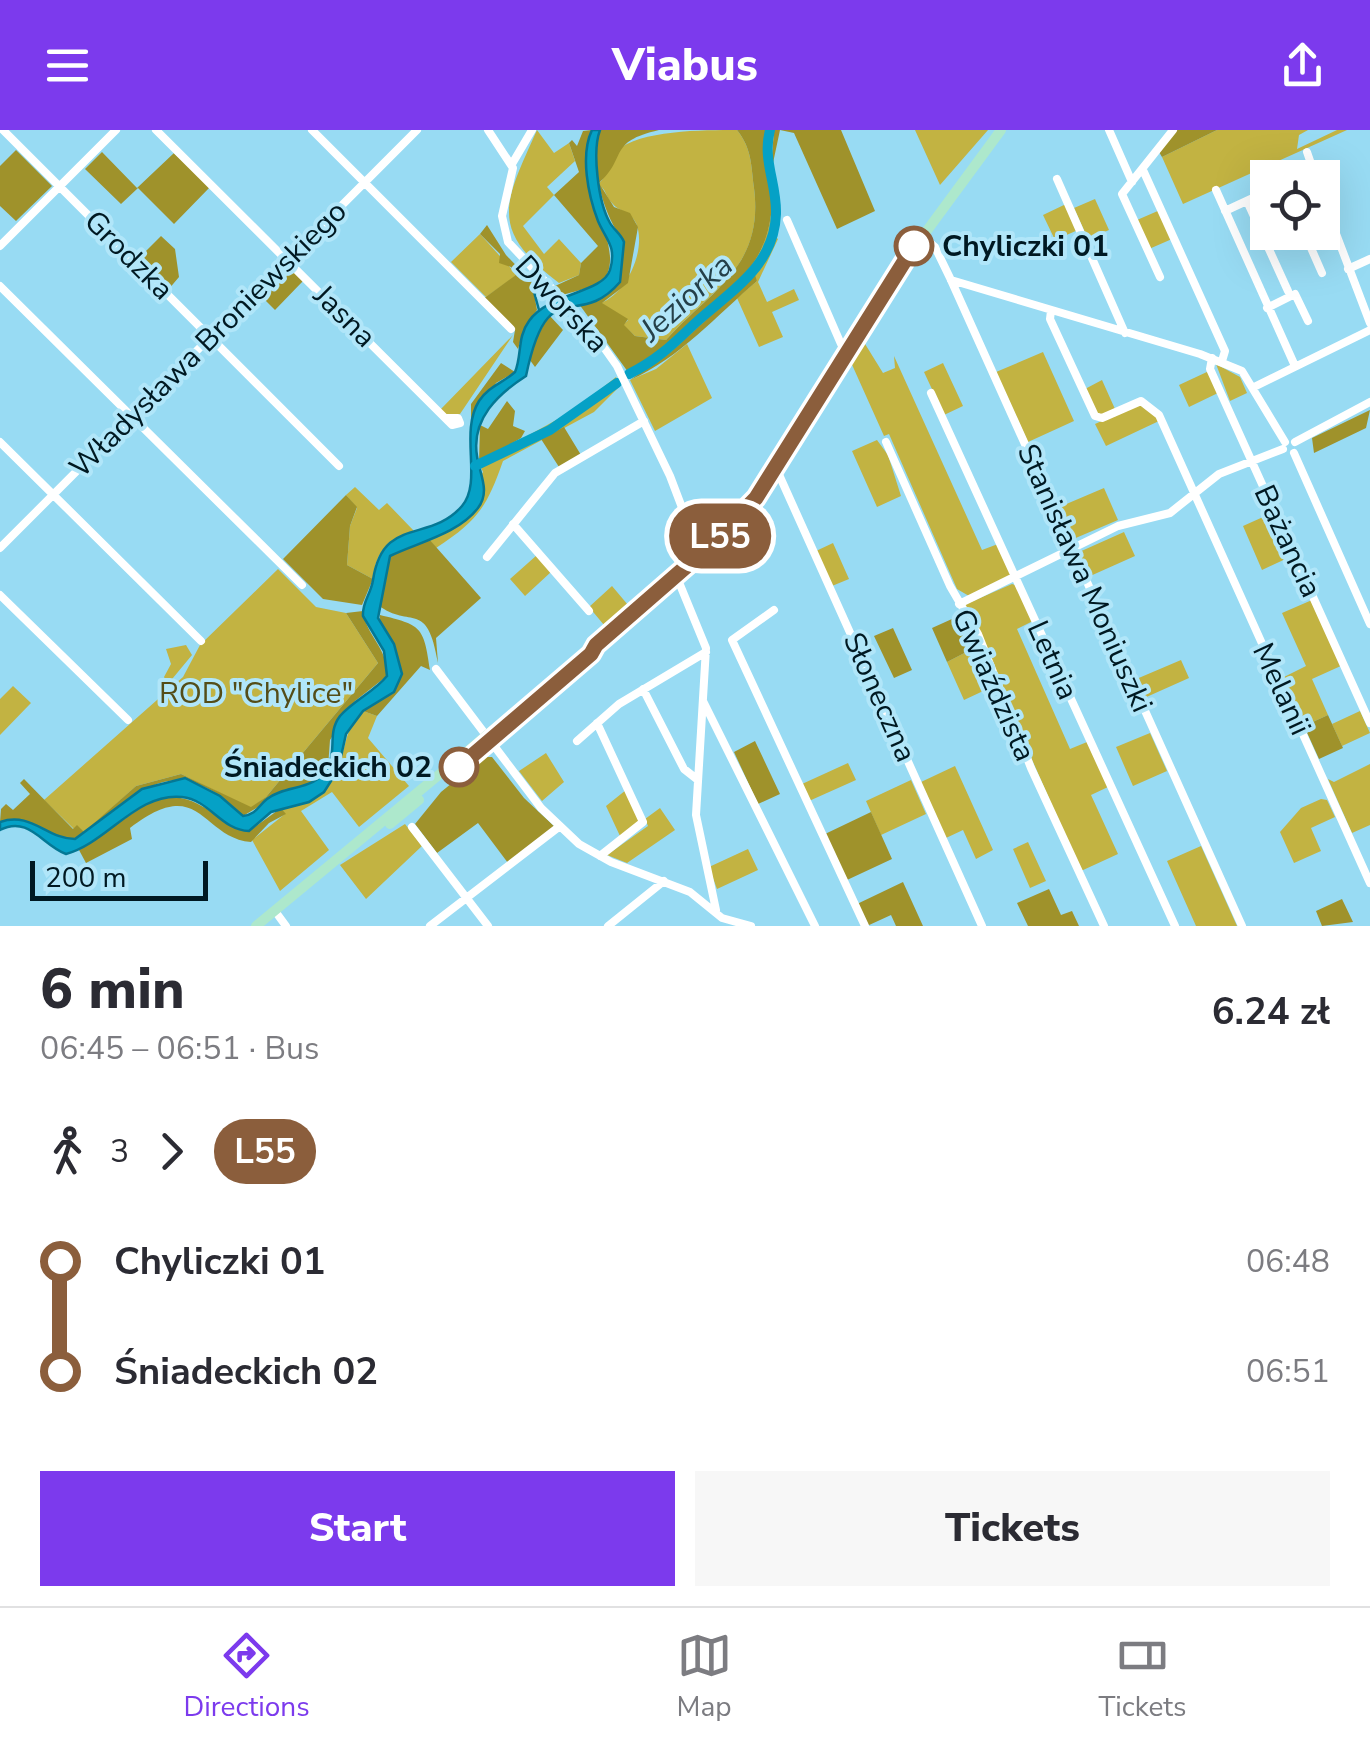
<!DOCTYPE html>
<html lang="en">
<head>
<meta charset="utf-8">
<style>
	:root { --surface:#fff; --page:#f7f7f7; --text:#2b2b33; --muted:#7c7c81; --line:#e1e1e2; --accent:#7c3aed }
	body { margin:0; font-family:"Nunito Sans",sans-serif; background:var(--page); color:var(--text); height:100vh; display:flex; flex-direction:column; font-size:38px; white-space:nowrap }
	* { box-sizing:border-box; margin:0 }
	p { font-size:32px; color:var(--muted) }
	.icon { flex:none; width:55px; height:55px; fill:none; stroke:currentColor; stroke-width:2; stroke-linecap:round; stroke-linejoin:round }
	.map { position:relative; height:796px; overflow:hidden }
	.drawer { display:flex; flex-direction:column; background:var(--surface); flex:1 }
	.drawer>* { flex:none }
	.badge { padding:0 20px; border-radius:32px; font-size:35px; line-height:65px }
	.controls { position:absolute; left:1250px; top:30px; display:grid; gap:20px }
	.controls a { display:grid; place-items:center; width:90px; height:90px; border-radius:0px; background:var(--surface); box-shadow:0 10px 40px #0002; font-size:50px }
	.scale { position:absolute; left:30px; bottom:25px; width:178px; box-sizing:border-box; padding-left:10px; border:5px solid #001922; border-top:0; font-size:28px; line-height:35px; white-space:nowrap; color:#001922; -webkit-text-stroke:8px #b1e6f9; paint-order:stroke }
	.map>.badge { position:absolute; translate:-50% -50%; box-shadow:0 0 0 5px #fff }
	.legs { display:flex; align-items:center; gap:15px; height:110px; padding:0 40px; font-size:32px }
	.legs p { margin-inline-start:auto }
	.overview { display:flex; align-items:center; justify-content:space-between; height:170px; padding:0 40px }
	h1 { font-size:55px; font-weight:800; line-height:75px }
	.button { display:flex; gap:20px; margin-top:auto; padding:20px 40px }
	.button a { flex:1; height:115px; border-radius:0px; background:var(--accent); color:#fff; font-size:40px; font-weight:800; line-height:115px; text-align:center }
	.button a+a { background:var(--page); color:var(--text) }
	ul { padding:0 40px; list-style:none }
	li { display:flex; align-items:center; gap:35px; height:110px; font-size:38px }
	li i { display:grid; place-items:center; width:15px; height:100%; margin:0 12px; background:currentColor }
	li i::after { content:''; width:25px; height:25px; margin:-12px; border:8px solid; border-radius:50%; background:var(--surface) }
	li p { margin-inline-start:auto }
	li:first-child i { background:linear-gradient(#0000 50%,currentColor 0) }
	li:last-child i { background:linear-gradient(currentColor 50%,#0000 0) }
	header { display:flex; justify-content:space-between; align-items:center; height:130px; padding:0 40px; background:var(--accent); color:#fff; font-size:45px; font-weight:800 }
	.menu { display:flex; justify-content:space-around; align-items:center; height:140px; border-top:2px solid var(--line); background:var(--surface); font-size:28px; color:var(--muted) }
	.menu a { display:grid; justify-items:center; gap:5px }
	.menu .active { color:var(--accent) }
	.map>svg:first-child { display:block }
</style>
</head>
<body>
<header><svg class="icon" aria-label="menu" viewBox="0 0 24 24"><path d="M4 6h16M4 12h16M4 18h16"/></svg>Viabus<svg class="icon" aria-label="share" viewBox="0 0 24 24"><path d="M12 15V3M7 8l5-5 5 5M5 13v7h14v-7"/></svg></header>
<div class="map">
<svg width="1370" height="796" viewBox="0 0 1370 796">
	<rect width="100%" height="100%" fill="#98dbf3"/>
	<path fill="#c2b342" d="M 537,0 L 554,23 L 569,13 L 575,31 L 547,57 L 554,65 L 523,96 L 544,124 L 559,109 L 581,133 L 579,145 L 559,153 C 488,99 504,74 537,0 Z
		M 737,0 C 752,19 751,35 754,58 C 764,138 712,158 666,210 L 635,206 L 623,195 L 628,190 L 601,173 C 627,163 647,119 636,93 C 630,81 619,82 612,73 C 605,66 607,60 598,54 C 609,45 609,32 617,21 C 639,0 703,0 737,0 Z
		M 766,0 L 774,0 C 766,36 784,71 773,105 L 778,109 L 758,152 L 767,172 L 794,159 L 799,170 L 772,182 L 783,207 L 759,217 L 737,168 L 757,151 L 754,146 L 672,221 L 629,247 L 627,241 C 652,234 670,212 688,194 C 726,157 762,145 771,85 C 776,57 760,34 766,0 Z
		M 915,0 L 988,0 L 940,55 Z
		M 1217,0 L 1308,0 L 1299,5 L 1297,19 L 1337,0 L 1347,0 L 1183,74 L 1162,27 Z
		M 1095,69 L 1109,100 L 1088,109 L 1074,78 Z
		M 1066,74 L 1078,100 L 1055,110 L 1043,85 Z
		M 1160,80 L 1172,109 L 1149,119 L 1137,90 Z
		M 480,104 L 517,145 L 486,167 L 451,132 Z
		M 513,205 L 460,284 L 446,287 L 440,280 Z
		M 862,209 L 883,243 L 895,238 L 894,226 L 982,420 L 998,414 L 1011,442 L 1009,447 L 969,466 L 957,459 L 889,304 L 884,306 L 849,228 Z
		M 687,214 L 712,268 L 655,301 L 630,250 L 656,239 Z
		M 1043,222 L 1074,291 L 1028,312 L 996,242 Z
		M 943,233 L 963,276 L 944,285 L 924,242 Z
		M 1216,234 L 1240,247 L 1247,263 L 1230,271 Z
		M 1209,241 L 1218,263 L 1189,277 L 1179,255 Z
		M 616,247 L 621,255 L 594,282 L 503,331 C 487,376 479,390 436,418 L 429,409 L 451,399 L 483,342 L 479,333 L 576,279 Z
		M 1102,250 L 1115,279 L 1102,285 L 1096,282 L 1085,259 Z
		M 1141,273 L 1154,281 L 1159,291 L 1106,316 L 1095,294 Z
		M 877,310 L 888,325 L 901,366 L 877,377 L 852,321 Z
		M 355,357 L 379,380 L 387,373 L 414,401 C 388,412 376,419 373,449 L 347,435 L 350,396 L 357,378 L 346,365 Z
		M 1104,358 L 1118,390 L 1071,410 L 1057,378 Z
		M 1272,383 L 1292,426 L 1262,440 L 1243,396 Z
		M 1124,402 L 1135,426 L 1088,447 L 1077,423 Z
		M 833,413 L 849,449 L 832,456 L 816,421 Z
		M 537,425 L 551,442 L 525,466 L 510,449 Z
		M 278,439 L 316,477 L 346,483 L 378,533 L 266,667 L 251,678 L 181,644 L 136,656 L 85,702 L 74,699 L 44,670 L 183,547 L 200,515 Z
		M 1012,454 L 1018,456 L 1033,491 L 1017,499 L 1070,619 L 1087,612 L 1108,657 L 1091,665 L 1118,724 L 1081,741 L 964,475 Z
		M 612,456 L 628,475 L 604,495 L 589,477 Z
		M 1312,470 L 1343,535 L 1312,549 L 1328,585 L 1304,596 L 1282,548 L 1306,536 L 1282,483 Z
		M 186,515 L 192,525 L 168,554 L 164,547 L 171,534 L 166,519 Z
		M 978,516 L 996,555 L 964,570 L 947,532 Z
		M 1181,530 L 1189,548 L 1142,569 L 1134,550 Z
		M 13,556 L 31,573 L 0,605 L 0,569 Z
		M 363,581 L 377,586 L 368,608 L 409,656 L 359,697 L 332,662 L 301,681 L 329,720 L 280,761 L 252,710 L 285,684 L 281,678 C 298,675 332,655 338,638 C 347,616 344,599 363,581 Z
		M 1360,581 L 1370,603 L 1342,616 L 1332,594 Z
		M 1150,603 L 1167,641 L 1133,656 L 1116,617 Z
		M 546,623 L 564,652 L 542,671 L 519,641 Z
		M 848,633 L 856,650 L 809,671 L 802,654 Z
		M 1370,634 L 1370,695 L 1352,703 L 1328,649 L 1334,652 Z
		M 955,636 L 993,720 L 976,729 L 963,700 L 946,708 L 921,652 Z
		M 911,650 L 926,684 L 881,705 L 866,671 Z
		M 626,660 L 641,692 L 620,706 L 606,676 Z
		M 1321,669 L 1327,670 L 1335,687 L 1311,698 L 1321,721 L 1294,733 L 1280,702 L 1301,678 Z
		M 660,678 L 675,700 L 627,733 L 607,725 L 648,696 L 645,689 Z
		M 405,694 L 422,716 L 366,769 L 340,735 Z
		M 1028,712 L 1046,751 L 1030,758 L 1013,719 Z
		M 1201,716 L 1237,796 L 1196,796 L 1167,731 Z
		M 748,719 L 758,740 L 717,759 L 709,737 Z"/>
	<path fill="#9f922b" d="M 592,0 C 566,53 636,123 599,155 L 562,165 L 555,156 L 579,145 L 581,133 L 598,116 L 554,65 L 579,42 L 569,13 L 572,10 L 577,16 L 583,1 Z
		M 600,0 L 659,0 C 607,12 628,27 599,53 L 614,77 L 630,83 L 638,97 L 628,153 L 602,173 L 628,189 L 624,195 L 635,206 L 666,210 C 712,159 764,137 754,58 C 751,35 752,19 737,0 L 766,0 C 760,34 775,57 771,85 C 763,144 726,157 689,194 C 669,213 653,229 628,242 L 579,174 L 601,168 L 624,112 C 603,85 588,32 600,0 Z
		M 774,0 L 841,0 L 875,81 L 837,99 L 794,3 L 780,0 L 773,33 L 779,88 L 771,39 Z
		M 1176,0 L 1217,0 L 1162,27 L 1159,22 Z
		M 16,20 L 52,56 L 16,91 L 0,76 L 0,36 Z
		M 102,22 L 137,58 L 174,23 L 210,57 L 174,94 L 138,58 L 121,74 L 85,39 Z
		M 487,95 L 506,125 L 532,152 L 537,180 L 524,199 L 518,219 L 513,212 L 515,200 L 483,169 L 516,145 L 511,137 L 499,133 L 500,124 L 480,104 Z
		M 161,106 L 175,119 L 179,147 L 168,160 L 138,129 Z
		M 288,136 L 303,151 L 275,180 L 259,164 Z
		M 755,145 L 757,151 C 717,185 680,228 630,250 L 672,221 Z
		M 549,185 L 563,200 L 535,237 L 527,226 Z
		M 501,233 L 515,242 L 496,253 L 471,305 L 471,274 Z
		M 507,271 L 515,281 L 513,296 L 525,301 L 521,308 L 479,333 L 480,295 L 488,299 Z
		M 1370,280 L 1366,298 L 1314,323 L 1312,308 Z
		M 564,297 L 581,325 L 559,337 L 541,309 Z
		M 346,365 L 357,377 L 350,396 L 347,435 L 373,449 L 362,475 L 323,469 L 283,429 Z
		M 429,409 L 481,468 L 436,508 L 438,533 C 427,468 411,500 378,475 L 391,425 Z
		M 363,481 C 366,506 389,519 387,546 L 355,571 L 330,610 L 328,637 L 308,656 L 282,663 L 243,686 C 234,681 229,672 220,666 C 154,621 127,685 75,709 C 47,709 31,681 0,692 L 1,679 L 6,674 L 13,680 L 30,664 L 20,653 L 24,649 L 73,699 L 77,695 L 84,702 L 136,656 L 181,644 L 251,677 L 266,667 L 378,533 L 346,483 Z
		M 963,484 L 978,516 L 947,532 L 932,498 Z
		M 380,485 C 421,495 424,496 430,540 L 421,536 L 377,586 L 363,581 L 393,562 L 402,544 C 398,524 378,500 380,485 Z
		M 893,498 L 912,540 L 894,548 L 874,506 Z
		M 1328,585 L 1343,618 L 1319,629 L 1304,596 Z
		M 755,611 L 780,664 L 758,674 L 734,622 Z
		M 484,627 L 492,627 L 524,668 L 555,697 L 508,733 L 478,693 L 437,723 L 415,694 L 441,662 Z
		M 168,667 C 203,666 218,694 249,701 L 281,678 L 286,684 L 269,693 L 251,712 C 201,708 201,643 130,698 L 132,709 L 86,733 L 79,720 L 149,672 Z
		M 871,682 L 892,729 L 847,750 L 825,704 Z
		M 903,752 L 923,796 L 896,796 L 891,785 L 867,796 L 857,774 Z
		M 1049,759 L 1061,785 L 1072,781 L 1079,796 L 1028,796 L 1017,773 Z
		M 1342,769 L 1353,792 L 1322,796 L 1316,781 Z"/>
	<path fill="#05a1c6" stroke="#047895" stroke-width="2.5" d="M 592,0 L 600,0 C 592,21 598,72 610,93 C 614,100 621,104 624,112 L 620,152 C 576,203 548,139 526,246 C 498,264 471,289 477,326 C 479,343 491,361 478,378 C 458,404 419,412 390,426 L 378,488 L 394,514 L 402,544 L 394,562 L 363,581 L 346,604 L 338,640 L 324,662 L 309,672 L 271,682 L 249,701 C 221,700 210,670 182,667 C 137,662 107,713 66,724 C 43,716 29,685 0,700 L 0,692 C 31,681 47,709 75,709 L 142,659 L 185,648 L 220,666 L 243,686 C 257,684 258,676 267,669 C 286,654 315,662 328,637 C 337,620 327,603 340,586 C 354,570 374,562 387,546 L 384,521 L 363,486 C 362,472 371,464 373,450 C 383,385 429,414 462,376 C 483,351 459,303 479,271 C 489,256 503,253 515,242 C 522,226 517,207 529,191 C 548,163 603,163 610,140 C 617,116 606,110 598,91 C 588,65 580,25 592,0 Z"/>
	<g fill="none" stroke-linecap="round" stroke-linejoin="round">
		<path stroke="#047895" stroke-width="2.5" d="M 534,162 L 539,180"/>
		<path stroke="#05a1c6" stroke-width="10" d="M 629,244 C 655,231 670,217 690,198 C 725,164 774,140 776,84 C 777,54 762,30 770,0
			M 475,336 L 550,300 L 617,253"/>
		<path stroke="#fff" stroke-width="8" d="M 3,0 L 339,336
			M 156,0 L 452,295 L 460,293 L 458,288 L 446,288
			M 312,0 L 511,199
			M 488,0 L 513,38 L 502,86 L 508,112 L 593,202 L 617,236 L 670,346 L 697,417 L 703,421
			M 1109,0 L 1132,52
			M 1307,22 L 1316,48
			M 512,34 L 532,0
			M 1143,40 L 1225,221 L 1222,231
			M 1296,48 L 1307,43
			M 1057,49 L 1125,203
			M 1216,60 L 1295,236
			M 1322,67 L 1370,193
			M 1247,71 L 1288,161
			M 1225,81 L 1268,61
			M 787,90 L 841,214 L 848,219
			M 1304,102 L 1322,143
			M 921,105 L 935,117 L 951,150 L 1242,796
			M 0,116 L 116,0
			M 1348,139 L 1370,129
			M 1160,147 L 1122,64 L 1173,0
			M 951,150 L 1200,224 L 1242,241 L 1285,312
			M 0,156 L 302,455
			M 1267,178 L 1295,164 L 1308,191
			M 1051,181 L 1050,189 L 1095,286 L 1102,288 L 1141,271 L 1159,285 L 1370,753
			M 1212,228 L 1210,239 L 1370,593
			M 1254,257 L 1370,200
			M 931,263 L 1175,796
			M 0,312 L 201,511
			M 886,312 L 950,456 L 978,504 L 1031,638 L 1104,796
			M 1295,312 L 1370,272
			M 1294,323 L 1370,494
			M 776,338 L 982,796
			M 513,394 L 589,481
			M 0,418 L 417,0
			M 487,427 L 555,343 L 644,291
			M 676,445 L 706,518 L 696,685 L 716,780
			M 0,465 L 128,590
			M 959,474 L 1118,396 L 1170,383 L 1219,344 L 1283,319
			M 774,480 L 732,510 L 865,796
			M 436,539 L 541,678 L 579,714 L 611,732 L 690,762 L 722,788 L 751,796
			M 643,559 L 684,639 L 698,650
			M 703,571 L 815,796
			M 597,593 L 643,692 L 600,726
			M 577,611 L 619,574 L 706,522
			M 412,697 L 488,796
			M 275,781 L 286,796
			M 430,796 L 560,696
			M 608,796 L 664,751"/>
		<path stroke="#ade8cc" stroke-width="10" d="M 390,694 L 419,670
			M 256,796 L 596,515 L 745,381 L 776,338 L 898,140 L 1001,0"/>
	</g>
	<g fill="none" stroke-linecap="round" stroke-linejoin="round">
		<g stroke="#fff" stroke-width="22">
			<path id="line-1" d="M 459,637 L 591,524 L 596,515 L 704,421 L 756,368 L 914,116"/>
		</g>
		<use href="#line-1" stroke="#8b5e3c" stroke-width="15"/>
	</g>
	<g fill="#fff" stroke="#8b5e3c" stroke-width="5">
		<circle cx="914" cy="116" r="18"/>
		<circle cx="459" cy="637" r="18"/>
	</g>
	<g text-anchor="middle" stroke-width="8" stroke-linejoin="round" paint-order="stroke">
		<g font-size="30" font-weight="bold" fill="#001922" stroke="#b1e6f9" text-anchor="start">
			<text x="942" y="126">Chyliczki 01</text>
			<text x="432" y="647" text-anchor="end">Śniadeckich 02</text>
		</g>
		<g font-size="30" fill="#001922" stroke="#b1e6f9">
			<text transform="translate(129 125) rotate(45)" y="10">Grodzka</text>
			<text transform="translate(562 174) rotate(47)" y="10">Dworska</text>
			<text transform="translate(345 186) rotate(45)" y="10">Jasna</text>
			<text transform="translate(208 209) rotate(-45)" y="10">Władysława Broniewskiego</text>
			<text transform="translate(1288 411) rotate(65)" y="10">Bażancia</text>
			<text transform="translate(1085 448) rotate(66)" y="10">Stanisława Moniuszki</text>
			<text transform="translate(1053 530) rotate(66)" y="10">Letnia</text>
			<text transform="translate(994 555) rotate(66)" y="10">Gwiaździsta</text>
			<text transform="translate(1282 559) rotate(65)" y="10">Melanii</text>
			<text transform="translate(880 567) rotate(66)" y="10">Słoneczna</text>
		</g>
		<g font-size="30" fill="#544d18" stroke="#b1e6f9">
			<text x="256" y="573">ROD "Chylice"</text>
		</g>
		<g font-size="32" font-style="italic" fill="#254049" stroke="#b1e6f9">
			<text transform="translate(686 167) rotate(-42)" y="11">Jeziorka</text>
		</g>
	</g>
</svg>
<div class="controls">
<a><svg class="icon" aria-label="locate" viewBox="0 0 24 24"><circle cx="12" cy="12" r="6"/><path d="M12 2v4M12 18v4M2 12h4M18 12h4"/></svg></a>
</div>
<div class="scale">200 m</div>
<b class="badge" style="left:720px;top:406px;background:#8b5e3c;color:#fff">L55</b>
</div>
<section class="drawer">
<div class="overview"><div><h1>6 min</h1><p>06:45 – 06:51 · Bus</p></div><b>6.24 zł</b></div>
<div class="legs"><svg class="icon" aria-label="walk" viewBox="0 0 24 24"><circle cx="13" cy="4" r="2"/><path d="M13 8l-2 6 4 7M11 14l-3 7M7 12l3-4h3l4 4"/></svg>3<svg class="icon" aria-label="forward" viewBox="0 0 24 24"><path d="M9 5l7 7-7 7"/></svg><b class="badge" style="background:#8b5e3c;color:#fff">L55</b></div>
<ul>
<li><i style="color:#8b5e3c"></i><b>Chyliczki 01</b><p>06:48</p></li>
<li><i style="color:#8b5e3c"></i><b>Śniadeckich 02</b><p>06:51</p></li>
</ul>
<div class="button"><a>Start</a><a>Tickets</a></div>
</section>
<nav class="menu">
<a class="active"><svg class="icon" aria-label="directions" viewBox="0 0 24 24"><path d="M12 3l9 9-9 9-9-9zM9 14v-3h6M13 9l2 2-2 2"/></svg>Directions</a>
<a><svg class="icon" aria-label="map" viewBox="0 0 24 24"><path d="M3 6l6-2 6 2 6-2v14l-6 2-6-2-6 2zM9 4v14M15 6v14"/></svg>Map</a>
<a><svg class="icon" aria-label="tickets" viewBox="0 0 24 24"><path d="M3 7h18v10H3zM15 7v10"/></svg>Tickets</a>
</nav>
</body>
</html>
